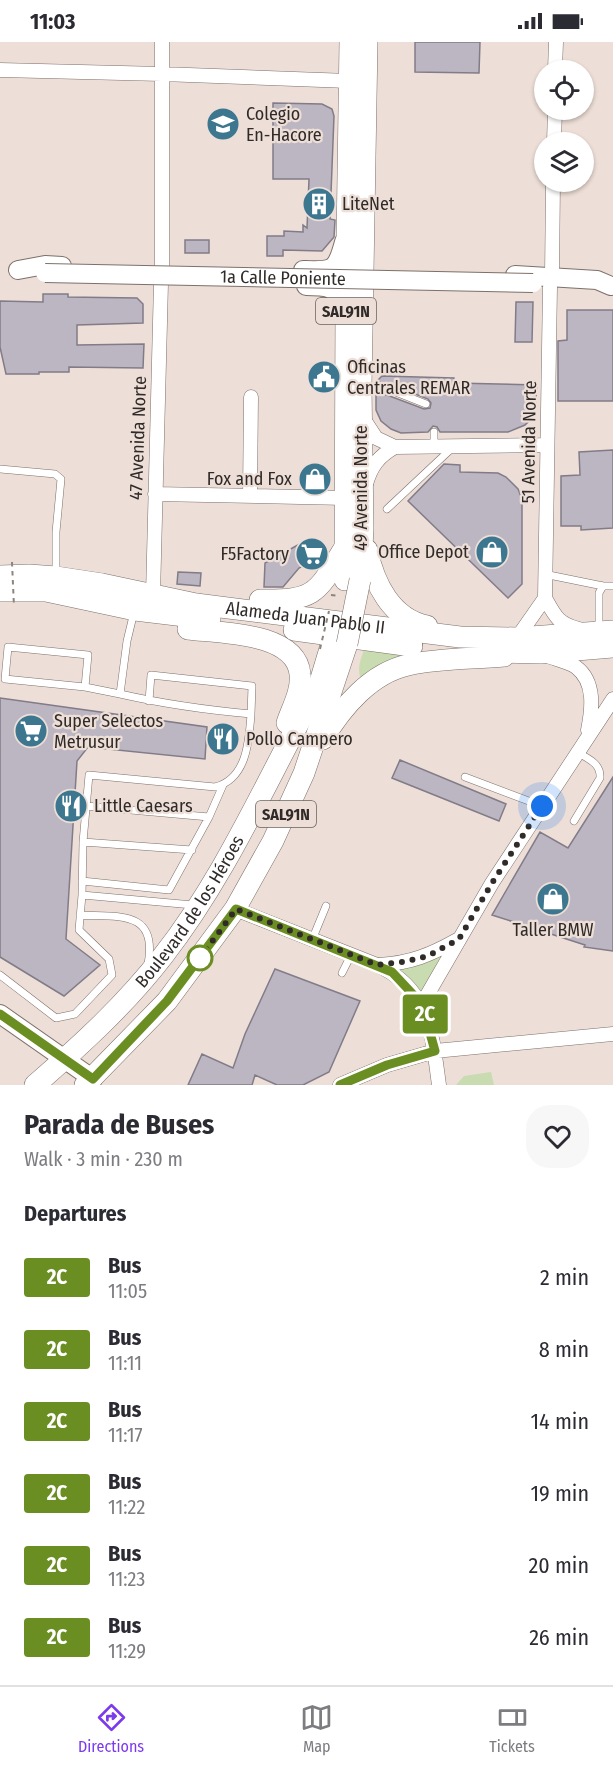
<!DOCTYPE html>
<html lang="en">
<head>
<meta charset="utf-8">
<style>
	:root { --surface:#fff; --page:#f7f7f7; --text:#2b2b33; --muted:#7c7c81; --line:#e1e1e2; --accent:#7c3aed }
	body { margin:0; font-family:"Fira Sans Condensed",sans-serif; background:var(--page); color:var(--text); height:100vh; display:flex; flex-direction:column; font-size:22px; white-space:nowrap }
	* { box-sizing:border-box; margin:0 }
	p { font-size:20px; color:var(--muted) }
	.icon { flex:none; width:33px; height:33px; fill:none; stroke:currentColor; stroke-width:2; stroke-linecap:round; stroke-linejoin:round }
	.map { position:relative; height:1043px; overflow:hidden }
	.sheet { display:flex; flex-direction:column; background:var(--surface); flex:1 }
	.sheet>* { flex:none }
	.badge { padding:0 12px; border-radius:4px; font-size:21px; line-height:39px }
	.fabs { position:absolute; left:534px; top:18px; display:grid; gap:12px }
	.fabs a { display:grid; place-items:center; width:60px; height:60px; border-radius:50%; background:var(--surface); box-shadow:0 2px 4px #0004; font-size:30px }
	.you { position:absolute; width:30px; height:30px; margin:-15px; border:4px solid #fff; border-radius:50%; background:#1a73e8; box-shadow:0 0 0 9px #1a73e833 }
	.map>.badge { position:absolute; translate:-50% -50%; box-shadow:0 0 0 3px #fff }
	h2 { padding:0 24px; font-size:22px; line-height:54px }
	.round { display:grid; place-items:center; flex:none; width:63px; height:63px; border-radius:24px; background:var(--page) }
	.overview { display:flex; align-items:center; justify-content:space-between; height:102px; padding:0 24px }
	h1 { font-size:28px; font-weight:700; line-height:45px }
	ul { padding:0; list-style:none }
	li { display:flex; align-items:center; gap:18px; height:72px; padding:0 24px }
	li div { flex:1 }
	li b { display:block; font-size:22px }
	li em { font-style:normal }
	li .badge { min-width:66px; font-weight:700; text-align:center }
	.status { display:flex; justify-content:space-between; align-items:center; height:42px; padding:0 30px; background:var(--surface); direction:ltr }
	.status svg { height:16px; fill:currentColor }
	.dock { display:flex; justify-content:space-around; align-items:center; height:84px; border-top:2px solid var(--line); background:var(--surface); font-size:16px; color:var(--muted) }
	.dock a { display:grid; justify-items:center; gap:3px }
	.dock .current { color:var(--accent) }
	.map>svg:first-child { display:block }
</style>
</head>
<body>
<div class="status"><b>11:03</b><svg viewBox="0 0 49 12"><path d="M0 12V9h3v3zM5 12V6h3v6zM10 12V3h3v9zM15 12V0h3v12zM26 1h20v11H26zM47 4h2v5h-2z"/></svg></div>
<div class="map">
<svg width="613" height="1043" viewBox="0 0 613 1043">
	<rect width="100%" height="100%" fill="#eddfd7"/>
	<path fill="#c9dbb0" d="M 364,608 L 431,613 L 361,638 C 357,626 360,619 364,608 Z
		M 440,915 L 421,954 L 393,925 L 420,923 Z
		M 491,1030 L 494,1043 L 456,1043 L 464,1034 Z"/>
	<path fill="#bcb6c2" stroke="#817c88" stroke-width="1.5" d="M 415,0 L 480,0 L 479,31 L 415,30 Z
		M 273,61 L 322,62 L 332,67 L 334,74 L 330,177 L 335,178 L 334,195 L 322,209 L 283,208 L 283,214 L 267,214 L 267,194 L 284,194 L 284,189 L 303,190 L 303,183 L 307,186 L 309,137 L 273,137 Z
		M 185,198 L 209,198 L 209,211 L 185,211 Z
		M 43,252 L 68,252 L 68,255 L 137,256 L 143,262 L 143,281 L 77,283 L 77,303 L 144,302 L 143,326 L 69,325 L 69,330 L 39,330 L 39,332 L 6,332 L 0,305 L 0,259 L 43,260 Z
		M 516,260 L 533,260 L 532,300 L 515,300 Z
		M 567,268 L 613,268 L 613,359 L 558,359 L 558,299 L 567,298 Z
		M 382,334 L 454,336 L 454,341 L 537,343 L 535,369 L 531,377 L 525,383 L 508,390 L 440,390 L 437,385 L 433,384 L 428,390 L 401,391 L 391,387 L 381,379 L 376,368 L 376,352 L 387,353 L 424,367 L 430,366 L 431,361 L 428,357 L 390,342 L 376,340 Z
		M 613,408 L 613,486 L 581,488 L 581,484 L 561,484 L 561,434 L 580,433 L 579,410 Z
		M 444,422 L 460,423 L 460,430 L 498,431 L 506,435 L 518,447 L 522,457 L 522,542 L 508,556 L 408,459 Z
		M 306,425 L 323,426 L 323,447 L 306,446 Z
		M 305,499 L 322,500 L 321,515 L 299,526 L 283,545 L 264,545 L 265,521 Z
		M 178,530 L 201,531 L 200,544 L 177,542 Z
		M 0,656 L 207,685 L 205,717 L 88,705 L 77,719 L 66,897 L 100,923 L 64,954 L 0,915 Z
		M 400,718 L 506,762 L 499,779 L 392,736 Z
		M 613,735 L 613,909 L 584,905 L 585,903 L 492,873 L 540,790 L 568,806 Z
		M 275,927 L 360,959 L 329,1030 L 303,1043 L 277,1043 L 255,1033 L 252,1043 L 188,1043 L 202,1012 L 233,1026 L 245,992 Z"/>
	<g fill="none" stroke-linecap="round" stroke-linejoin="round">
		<g stroke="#7d7069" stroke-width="8">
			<path id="lane" d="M 363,345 L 388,347 L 426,362
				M 434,405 L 434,390
				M 0,427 L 55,432 L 61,437 L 56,490 L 56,532
				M 387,467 L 451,407
				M 544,532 L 603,544 L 613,544
				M 134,570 L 127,599 L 120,652 C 164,662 207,668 251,672 L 252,644 L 151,633 L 149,659
				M 599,588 L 599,551 L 603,544
				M 85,645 L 5,637 L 8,605 L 88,613 L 85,645 L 120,652
				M 465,735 L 542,764
				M 86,764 L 209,775
				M 574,779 L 600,736 C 601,721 588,717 577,710
				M 83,800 L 192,808
				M 82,839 L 169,848 L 209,775 L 223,743
				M 82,853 L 193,863
				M 80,873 C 119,875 158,868 148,922
				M 312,898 L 326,864
				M 342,931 L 351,913
				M 0,933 L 56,976 L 75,972 L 112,933 L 109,917 L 79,888 L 82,853 L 83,800 L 89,733 L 215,745 C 247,737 249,699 251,672"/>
		</g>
		<g stroke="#7d7069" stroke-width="15">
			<path id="street" d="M 0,28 L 162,32 L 349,39
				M 555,28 L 556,0
				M 554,100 L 555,68
				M 162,226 L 162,0
				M 552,235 L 553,140
				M 550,245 L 545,556 C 555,574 558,582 579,587
				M 363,376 L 376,396 L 395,405 L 546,403
				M 366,442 C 371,424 379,414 395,405
				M 155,452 L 346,456
				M 250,454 L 251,355
				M 153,553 L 161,241
				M 517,596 L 545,556
				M 545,613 C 554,617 568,619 576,625 C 596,640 592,668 588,688
				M 235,867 L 377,923 C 430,947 432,992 439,1043
				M 379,923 C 411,921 430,913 457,898
				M 422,962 L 492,841 L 613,657
				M 340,1043 L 387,1023 L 435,1009 L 613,992"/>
		</g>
		<g stroke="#7d7069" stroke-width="20">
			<path id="secondary" d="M 18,228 L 45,223 L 62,224
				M 303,228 C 333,229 336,230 344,200
				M 515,233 L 597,238 L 611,244
				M 306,244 C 330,244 333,244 346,266
				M 0,972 L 93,1037"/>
		</g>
		<g stroke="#7d7069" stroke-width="22">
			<g id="primary">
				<path d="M 367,508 C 374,541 391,577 427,584"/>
				<path id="s1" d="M 0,534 L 29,533 L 56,535 L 102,542 L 196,562 L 460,595 L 517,596 L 613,589"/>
				<path d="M 345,538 L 346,266 L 350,0"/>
				<path d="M 360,538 L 363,487 L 361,345 L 367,0"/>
				<path d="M 0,549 L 46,549 L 135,568 L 210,577"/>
				<path d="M 260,558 C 316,559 317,551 345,505"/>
				<path d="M 188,587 C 220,591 296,590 300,632 C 302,649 292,666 287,681"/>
				<path d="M 294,588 L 412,604"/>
				<path d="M 491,610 L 541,611 L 613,605"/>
				<path d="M 323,697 C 342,665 371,631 408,623 C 439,616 473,617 504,614"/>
				<path id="s2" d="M 35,1043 C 81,1003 126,962 163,914 C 224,836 264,744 311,658 L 320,640 L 332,600"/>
				<path d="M 85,1043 L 167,959 L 235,867 L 273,799 L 304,731 L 346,605"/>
			</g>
		</g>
		<use href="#lane" stroke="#fff" stroke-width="7"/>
		<use href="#street" stroke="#fff" stroke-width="14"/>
		<use href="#secondary" stroke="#fff" stroke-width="18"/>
		<use href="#primary" stroke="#fff" stroke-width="21"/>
		<g stroke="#7d7069" stroke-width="20" stroke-linecap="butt">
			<g id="secondary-bridge">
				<path id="s3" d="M 45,231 L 533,241"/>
			</g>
		</g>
		<g stroke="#7d7069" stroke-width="22" stroke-linecap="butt">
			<path id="primary-bridge" d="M 347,602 L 360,538"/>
		</g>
		<path stroke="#8d847e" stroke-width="2" stroke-dasharray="4.5 4.5" stroke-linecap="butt" d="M 12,520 L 14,565
			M 331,553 L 339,554
			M 320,607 L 329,569"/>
		<use href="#secondary-bridge" stroke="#fff" stroke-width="18"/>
		<use href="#primary-bridge" stroke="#fff" stroke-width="21"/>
	</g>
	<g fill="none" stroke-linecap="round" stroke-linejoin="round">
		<g stroke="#fff" stroke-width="14">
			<path id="line" d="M 0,972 L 93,1037 L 167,959 L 236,867 L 392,930 L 422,962 L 435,1009 L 387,1023 L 340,1043"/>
		</g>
		<use href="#line" stroke="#6b8e23" stroke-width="9"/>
		<path stroke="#302b28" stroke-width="6" stroke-dasharray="0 10.8" d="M 200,916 L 236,867 L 377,923 L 403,920 L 428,914 L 459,897 L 492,841 L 542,764"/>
	</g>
	<defs>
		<g id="school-disc" transform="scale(1.725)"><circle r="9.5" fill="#3c768f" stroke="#eddfd7"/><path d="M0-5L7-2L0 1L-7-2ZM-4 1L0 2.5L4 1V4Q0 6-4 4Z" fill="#fff"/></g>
		<g id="building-disc" transform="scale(1.725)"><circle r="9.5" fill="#3c768f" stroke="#eddfd7"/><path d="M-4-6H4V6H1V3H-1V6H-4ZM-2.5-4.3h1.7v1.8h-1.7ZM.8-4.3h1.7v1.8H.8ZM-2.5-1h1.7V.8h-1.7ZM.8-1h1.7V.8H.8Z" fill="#fff"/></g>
		<g id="civic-disc" transform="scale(1.725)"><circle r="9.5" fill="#3c768f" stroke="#eddfd7"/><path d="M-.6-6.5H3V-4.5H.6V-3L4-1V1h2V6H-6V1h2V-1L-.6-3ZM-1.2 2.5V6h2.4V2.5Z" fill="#fff"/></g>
		<g id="shop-disc" transform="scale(1.725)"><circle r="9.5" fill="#3c768f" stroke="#eddfd7"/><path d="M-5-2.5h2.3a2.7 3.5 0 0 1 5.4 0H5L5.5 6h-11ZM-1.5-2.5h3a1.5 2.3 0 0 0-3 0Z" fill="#fff"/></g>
		<g id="supermarket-disc" transform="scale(1.725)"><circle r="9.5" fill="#3c768f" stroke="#eddfd7"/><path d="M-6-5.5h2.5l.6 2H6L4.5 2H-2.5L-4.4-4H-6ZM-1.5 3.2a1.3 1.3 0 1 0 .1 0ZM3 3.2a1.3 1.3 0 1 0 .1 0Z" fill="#fff"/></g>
		<g id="restaurant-disc" transform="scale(1.725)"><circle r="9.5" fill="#3c768f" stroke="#eddfd7"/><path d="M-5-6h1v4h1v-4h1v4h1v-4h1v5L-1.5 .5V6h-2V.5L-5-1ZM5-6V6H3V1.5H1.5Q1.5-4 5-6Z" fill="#fff"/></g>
	</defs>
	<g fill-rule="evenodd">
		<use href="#school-disc" x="223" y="82"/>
		<use href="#building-disc" x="319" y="162"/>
		<use href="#civic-disc" x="324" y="335"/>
		<use href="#shop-disc" x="315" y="437"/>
		<use href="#shop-disc" x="492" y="510"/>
		<use href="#supermarket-disc" x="312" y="512"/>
		<use href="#supermarket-disc" x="31" y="689"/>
		<use href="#restaurant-disc" x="223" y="697"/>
		<use href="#restaurant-disc" x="71" y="764"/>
		<use href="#shop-disc" x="553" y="857"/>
	</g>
	<circle fill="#fff" stroke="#6b8e23" stroke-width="3" cx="200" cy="916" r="12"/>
	<g text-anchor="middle" stroke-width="4.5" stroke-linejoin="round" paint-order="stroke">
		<g fill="#eddfd7" stroke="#69615c" stroke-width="1.5">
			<rect x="316" y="256" width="60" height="26" rx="4.5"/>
			<rect x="256" y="759" width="60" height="26" rx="4.5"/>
		</g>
		<g font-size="16" font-weight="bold" fill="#302b28">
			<text x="346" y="275">SAL91N</text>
			<text x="286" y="778">SAL91N</text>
		</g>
		<g font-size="18" fill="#302b28" stroke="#eddfd7" text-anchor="start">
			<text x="246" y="78">Colegio<tspan x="246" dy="21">En-Hacore</tspan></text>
			<text x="342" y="168">LiteNet</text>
			<text x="347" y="331">Oficinas<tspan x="347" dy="21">Centrales REMAR</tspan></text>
			<text x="292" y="443" text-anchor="end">Fox and Fox</text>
			<text x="469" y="516" text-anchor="end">Office Depot</text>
			<text x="289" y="518" text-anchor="end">F5Factory</text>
			<text x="54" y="685">Super Selectos<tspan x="54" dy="21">Metrusur</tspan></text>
			<text x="246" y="703">Pollo Campero</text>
			<text x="94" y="770">Little Caesars</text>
			<text x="553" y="894" text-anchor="middle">Taller BMW</text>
		</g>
		<g font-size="18" fill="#302b28" stroke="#eddfd7">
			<text dy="6" stroke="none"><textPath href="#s3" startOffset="238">1a Calle Poniente</textPath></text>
			<text transform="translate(138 396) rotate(-88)" y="6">47 Avenida Norte</text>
			<text transform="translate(529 400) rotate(-89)" y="6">51 Avenida Norte</text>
			<text transform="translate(361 446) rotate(-90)" y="6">49 Avenida Norte</text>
			<text dy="6" stroke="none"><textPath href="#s1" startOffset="309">Alameda Juan Pablo II</textPath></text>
			<text dy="6" stroke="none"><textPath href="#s2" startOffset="234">Boulevard de los Héroes</textPath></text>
		</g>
	</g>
</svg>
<div class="fabs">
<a><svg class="icon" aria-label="locate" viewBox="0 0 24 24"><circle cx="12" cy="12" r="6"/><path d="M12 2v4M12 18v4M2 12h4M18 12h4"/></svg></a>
<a><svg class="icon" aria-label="layers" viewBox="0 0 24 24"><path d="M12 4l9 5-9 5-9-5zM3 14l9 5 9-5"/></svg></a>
</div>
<div class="you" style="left:542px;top:764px"></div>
<b class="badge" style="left:425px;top:972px;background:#6b8e23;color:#fff">2C</b>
</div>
<section class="sheet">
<div class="overview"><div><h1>Parada de Buses</h1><p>Walk · 3 min · 230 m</p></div><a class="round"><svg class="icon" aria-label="heart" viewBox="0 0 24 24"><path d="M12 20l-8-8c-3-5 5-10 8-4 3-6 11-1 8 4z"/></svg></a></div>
<h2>Departures</h2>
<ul>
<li><span class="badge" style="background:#6b8e23;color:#fff">2C</span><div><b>Bus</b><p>11:05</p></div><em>2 min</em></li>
<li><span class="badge" style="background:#6b8e23;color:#fff">2C</span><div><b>Bus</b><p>11:11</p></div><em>8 min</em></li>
<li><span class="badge" style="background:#6b8e23;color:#fff">2C</span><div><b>Bus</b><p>11:17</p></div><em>14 min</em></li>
<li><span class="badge" style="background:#6b8e23;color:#fff">2C</span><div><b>Bus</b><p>11:22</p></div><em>19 min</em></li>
<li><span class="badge" style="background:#6b8e23;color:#fff">2C</span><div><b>Bus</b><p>11:23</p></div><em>20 min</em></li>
<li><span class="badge" style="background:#6b8e23;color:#fff">2C</span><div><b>Bus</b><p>11:29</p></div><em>26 min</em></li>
</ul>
</section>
<nav class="dock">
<a class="current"><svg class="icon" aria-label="directions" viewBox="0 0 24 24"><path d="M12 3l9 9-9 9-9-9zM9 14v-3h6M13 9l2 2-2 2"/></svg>Directions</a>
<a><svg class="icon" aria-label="map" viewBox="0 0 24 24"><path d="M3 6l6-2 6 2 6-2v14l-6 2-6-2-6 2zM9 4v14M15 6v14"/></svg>Map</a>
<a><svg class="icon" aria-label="tickets" viewBox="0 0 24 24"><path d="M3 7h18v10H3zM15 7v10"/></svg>Tickets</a>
</nav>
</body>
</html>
